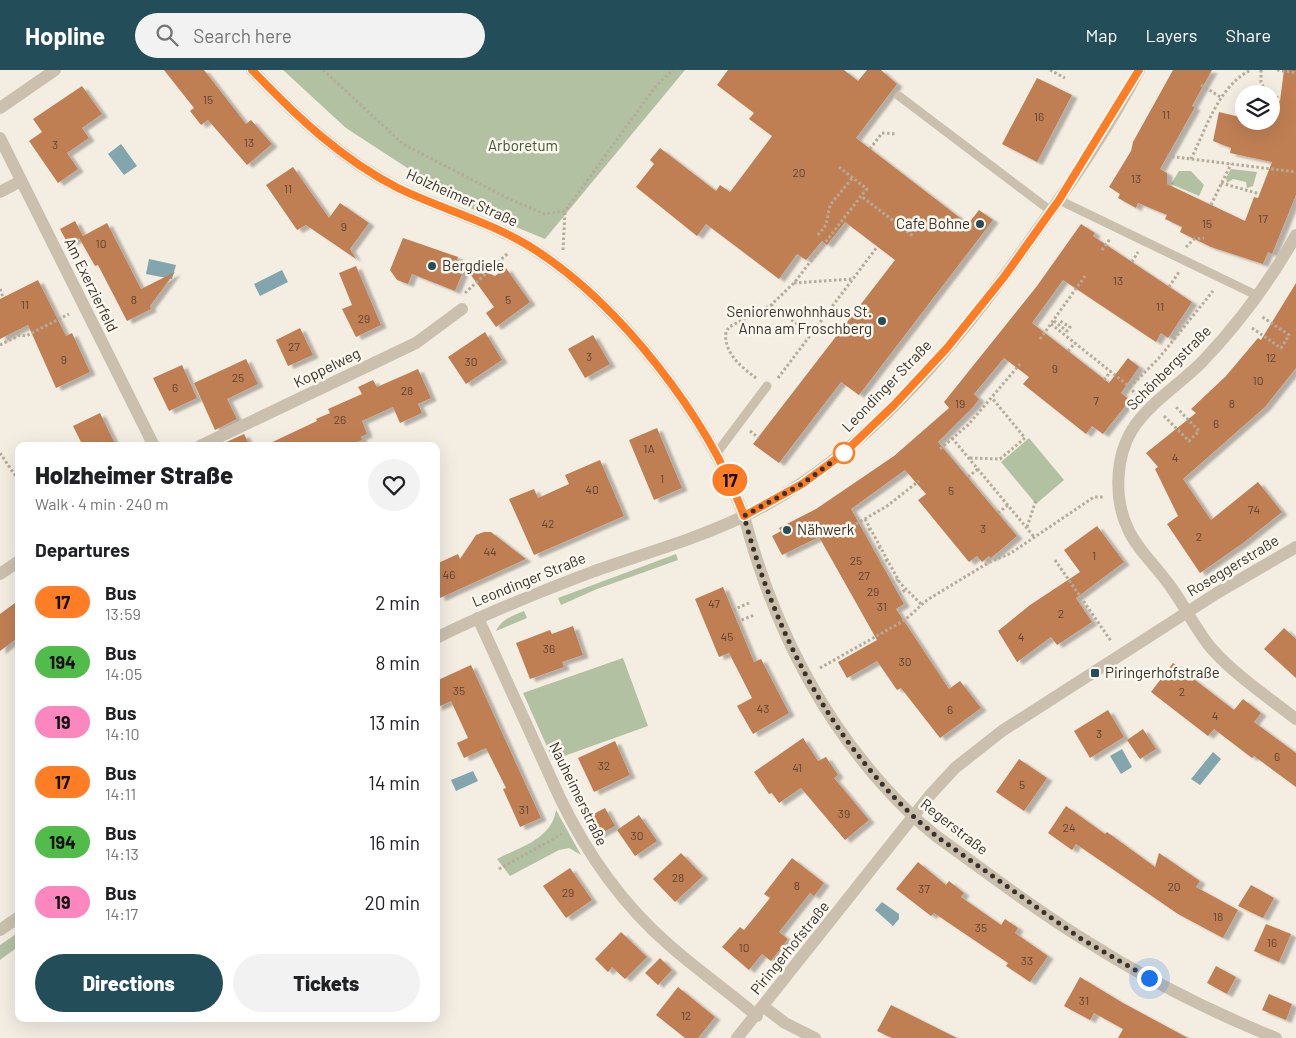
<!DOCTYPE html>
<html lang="en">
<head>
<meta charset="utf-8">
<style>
	:root { --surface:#fff; --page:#f2f2f2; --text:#202124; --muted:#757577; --accent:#234d59 }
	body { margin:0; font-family:Barlow,sans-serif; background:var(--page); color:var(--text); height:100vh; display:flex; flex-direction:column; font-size:19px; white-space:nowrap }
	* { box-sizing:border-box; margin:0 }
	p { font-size:16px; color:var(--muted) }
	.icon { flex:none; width:28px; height:28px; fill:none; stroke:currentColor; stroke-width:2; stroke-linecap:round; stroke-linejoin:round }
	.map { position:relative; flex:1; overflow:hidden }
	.side { position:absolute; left:15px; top:372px; width:425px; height:580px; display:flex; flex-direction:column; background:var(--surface); border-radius:10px; box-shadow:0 5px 20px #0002 }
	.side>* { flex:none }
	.badge { padding:0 10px; border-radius:16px; font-size:18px; line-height:32px }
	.controls { position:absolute; left:1235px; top:15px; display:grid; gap:10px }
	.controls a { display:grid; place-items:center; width:45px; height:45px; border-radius:50%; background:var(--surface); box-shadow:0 5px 20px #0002; font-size:25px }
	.you { position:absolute; width:25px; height:25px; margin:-12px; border:4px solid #fff; border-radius:50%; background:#1a73e8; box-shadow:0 0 0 8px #1a73e833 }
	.map>.badge { position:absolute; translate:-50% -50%; box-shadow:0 0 0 2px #fff }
	h2 { padding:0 20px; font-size:19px; line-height:45px }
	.round { display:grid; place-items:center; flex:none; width:52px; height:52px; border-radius:26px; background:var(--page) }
	.overview { display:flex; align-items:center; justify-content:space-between; height:85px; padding:0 20px }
	h1 { font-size:24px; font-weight:800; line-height:38px }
	.button { display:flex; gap:10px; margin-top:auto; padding:10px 20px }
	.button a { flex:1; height:58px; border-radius:30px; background:var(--accent); color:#fff; font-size:20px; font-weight:800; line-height:58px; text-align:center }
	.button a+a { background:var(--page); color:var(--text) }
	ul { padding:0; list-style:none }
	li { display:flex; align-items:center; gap:15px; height:60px; padding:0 20px }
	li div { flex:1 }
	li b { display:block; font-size:19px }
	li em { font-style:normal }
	li .badge { min-width:55px; font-weight:700; text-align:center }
	header { display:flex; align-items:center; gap:30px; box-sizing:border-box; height:70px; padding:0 25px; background:var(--accent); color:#fff }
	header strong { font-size:24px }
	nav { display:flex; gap:28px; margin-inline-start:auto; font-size:18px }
	.search { width:350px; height:45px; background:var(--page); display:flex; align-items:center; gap:12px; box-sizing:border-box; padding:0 18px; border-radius:28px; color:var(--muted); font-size:19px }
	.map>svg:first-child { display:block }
</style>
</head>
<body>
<header>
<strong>Hopline</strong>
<div class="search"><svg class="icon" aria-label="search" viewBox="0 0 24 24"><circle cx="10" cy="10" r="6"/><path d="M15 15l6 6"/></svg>Search here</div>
<nav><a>Map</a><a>Layers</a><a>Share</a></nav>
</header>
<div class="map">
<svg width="1296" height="968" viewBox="0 0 1296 968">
	<defs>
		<filter id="shadow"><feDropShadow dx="5.5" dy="3" stdDeviation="1" flood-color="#0004"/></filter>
	</defs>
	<rect width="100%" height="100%" fill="#f3ede2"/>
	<path fill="#b2c1a2" d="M 283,0 L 685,0 L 545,169 L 453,131 L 446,118 L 412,101 L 346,58 Z
		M 1231,99 L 1257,102 L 1253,116 L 1247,118 L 1246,112 L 1233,109 L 1227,113 L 1226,108 Z
		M 1179,101 L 1191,101 L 1204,115 L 1199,126 L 1171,114 Z
		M 1029,368 L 1064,410 L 1036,434 L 1001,392 Z
		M 676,484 L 678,490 L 597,519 L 561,535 L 558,528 Z
		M 524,541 L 527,548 L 496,561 C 502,549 512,546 524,541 Z
		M 623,588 L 648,656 L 553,690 L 523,623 Z
		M 556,740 L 581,785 L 569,778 L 559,780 L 510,806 L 497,789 C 520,777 552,769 556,740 Z
		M 19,862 L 19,876 L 0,890 L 0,875 Z"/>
	<path fill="#82a5ae" d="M 121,74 L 137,96 L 124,105 L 108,84 Z
		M 149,189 L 176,195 L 172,209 L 146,204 Z
		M 282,200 L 288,212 L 260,226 L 254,214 Z
		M 1122,679 L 1132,697 L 1121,704 L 1110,686 Z
		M 1213,682 L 1221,689 L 1200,715 L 1191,709 Z
		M 473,701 L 478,711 L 456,721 L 451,710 Z
		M 882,832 L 899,844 L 899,849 L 893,856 L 875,840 Z"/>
	<path fill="#c07f53" filter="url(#shadow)" d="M 164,0 L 204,0 L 246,54 L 251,50 L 272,74 L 247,95 L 208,50 L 201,55 L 190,41 L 194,38 Z
		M 728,0 L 844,0 L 858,11 L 867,0 L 881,0 L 897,14 L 856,68 L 968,154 L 979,140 L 993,150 L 859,325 L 841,312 L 779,393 L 753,374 L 895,190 L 845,152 L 827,175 L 822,171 L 806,190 L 797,184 L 779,209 L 706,154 L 697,166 L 636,117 L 654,94 L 650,90 L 660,78 L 716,121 L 720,115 L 730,122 L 772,66 L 749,49 L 754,43 L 717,15 Z
		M 1173,0 L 1212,0 L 1192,36 L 1195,37 L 1160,99 L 1167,103 L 1167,114 L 1245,151 L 1254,127 L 1258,128 L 1272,92 L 1230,83 L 1231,78 L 1213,71 L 1219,42 L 1244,48 L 1244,51 L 1271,53 L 1274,30 L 1280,31 L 1284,0 L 1296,0 L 1296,125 L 1272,184 L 1268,182 L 1263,194 L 1211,177 L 1180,162 L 1182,157 L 1165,149 L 1167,145 L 1138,133 L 1136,138 L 1118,128 L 1120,124 L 1109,117 L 1131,81 L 1133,72 Z
		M 1037,8 L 1072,25 L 1037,92 L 1002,74 Z
		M 82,16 L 102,44 L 82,58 L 89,68 L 67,83 L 78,99 L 58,113 L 29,71 L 42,62 L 33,49 Z
		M 293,97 L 329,148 L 340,133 L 369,153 L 350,179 L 356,189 L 306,155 L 297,160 L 266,115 Z
		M 75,151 L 83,166 L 107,153 L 141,219 L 175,202 L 150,236 L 151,239 L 127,251 L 98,195 L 95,196 L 79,168 L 68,174 L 60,159 Z
		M 1081,154 L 1095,163 L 1093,166 L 1192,232 L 1168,268 L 1161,263 L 1156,272 L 1063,210 L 1032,253 L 1109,313 L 1128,288 L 1139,297 L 1121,323 L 1130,330 L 1103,364 L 1092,356 L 1086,364 L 1023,314 L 1029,307 L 1004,288 L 974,324 L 979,329 L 974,336 L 938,372 L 1017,466 L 991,488 L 989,486 L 982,492 L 977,486 L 969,492 L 918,430 L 926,424 L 905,400 L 851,439 L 904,534 L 896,539 L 949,619 L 960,611 L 981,638 L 940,668 L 901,618 L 897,620 L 877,591 L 847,608 L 838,592 L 877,570 L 819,467 L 782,485 L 772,466 L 781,461 L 779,458 L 816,439 L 894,386 L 949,338 L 944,332 L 1037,216 Z
		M 403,168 L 458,187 L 457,190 L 495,206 L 506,198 L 530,232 L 496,257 L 486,243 L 494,237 L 465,197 L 455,221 L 412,204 L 408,214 L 397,210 L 390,200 Z
		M 356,196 L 381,255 L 356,267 L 342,239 L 352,235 L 339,203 Z
		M 38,210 L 66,266 L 72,263 L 90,302 L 56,318 L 28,255 L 0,269 L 0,229 Z
		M 1296,213 L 1296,298 L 1265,337 L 1183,409 L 1211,450 L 1258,412 L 1282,442 L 1243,473 L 1200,503 L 1167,454 L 1178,446 L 1155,399 L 1158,397 L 1146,383 L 1196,343 L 1191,339 L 1226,306 L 1258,268 L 1261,270 Z
		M 300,258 L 313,285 L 288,296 L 276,270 Z
		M 485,262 L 502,290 L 466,314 L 448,287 Z
		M 593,265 L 610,294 L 585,308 L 568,279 Z
		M 246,289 L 258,314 L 227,329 L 237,349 L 215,360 L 194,313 Z
		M 182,295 L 197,328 L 169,341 L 153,308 Z
		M 418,299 L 431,328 L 418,334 L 422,343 L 400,353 L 393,337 L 362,351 L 367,364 L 361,367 L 362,370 L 347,376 L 264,376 L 317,351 L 316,349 L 330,343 L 328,339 L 362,324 L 358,317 L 373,310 L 377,317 Z
		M 100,343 L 116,376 L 83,376 L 73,356 Z
		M 657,358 L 682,418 L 654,430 L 629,370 Z
		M 244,364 L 250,376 L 223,376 L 222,374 Z
		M 600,390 L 624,446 L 534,485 L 509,429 L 534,419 L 538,428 L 569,414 L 565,405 Z
		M 1097,456 L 1124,492 L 1076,528 L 1092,552 L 1057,575 L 1051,567 L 1017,592 L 998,561 L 1030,535 L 1080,502 L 1064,480 Z
		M 484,462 L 491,462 L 526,489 L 440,528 L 436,519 L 436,494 L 458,484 L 460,489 L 476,465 Z
		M 723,517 L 754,592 L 761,589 L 789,643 L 753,664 L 737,636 L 752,628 L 729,583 L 719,587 L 695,529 Z
		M 19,530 L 19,567 L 0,581 L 0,544 Z
		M 573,556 L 583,585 L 562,592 L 564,597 L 530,609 L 516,573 L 550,560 L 552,564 Z
		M 1284,558 L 1296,569 L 1296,608 L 1264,579 Z
		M 1173,593 L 1234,640 L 1243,629 L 1261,643 L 1254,652 L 1296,683 L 1296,717 L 1254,686 L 1252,688 L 1214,659 L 1208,666 L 1151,622 Z
		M 471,595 L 541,748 L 520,757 L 503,719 L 506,718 L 486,678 L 464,688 L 457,673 L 468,668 L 451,631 L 436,638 L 436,611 Z
		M 1108,640 L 1124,667 L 1090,688 L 1074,661 Z
		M 1143,659 L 1156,679 L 1140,689 L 1127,670 Z
		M 803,668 L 818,691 L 826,687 L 838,705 L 834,708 L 869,750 L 845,770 L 801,718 L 779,733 L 772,723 L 769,724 L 754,702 Z
		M 615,671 L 630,705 L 594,722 L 578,688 Z
		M 1019,689 L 1047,708 L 1024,741 L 996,722 Z
		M 1066,736 L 1105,764 L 1107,762 L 1155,797 L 1159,783 L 1200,811 L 1196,817 L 1238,840 L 1223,868 L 1178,844 L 1076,774 L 1072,780 L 1048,763 Z
		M 605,738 L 615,756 L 594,767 L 584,749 Z
		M 639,745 L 657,771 L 635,786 L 617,760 Z
		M 681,783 L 703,806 L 675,832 L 653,809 Z
		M 792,788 L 824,813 L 814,826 L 810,823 L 779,862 L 788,869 L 771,891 L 762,884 L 749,900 L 722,877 L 740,857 L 744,860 L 770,828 L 764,824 Z
		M 918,792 L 946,815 L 949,811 L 964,823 L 961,827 L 1001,855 L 1005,849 L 1018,858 L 1015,863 L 1048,886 L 1030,912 L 1006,896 L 1008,893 L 934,843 L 931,846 L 896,819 Z
		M 570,798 L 592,830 L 566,848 L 543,816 Z
		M 1251,815 L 1274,828 L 1263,848 L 1238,836 Z
		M 1266,854 L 1291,864 L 1279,892 L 1254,881 Z
		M 621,862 L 647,887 L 625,909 L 612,897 L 608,902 L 595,889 Z
		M 660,888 L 672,900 L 658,915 L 645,903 Z
		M 1216,896 L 1236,907 L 1227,924 L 1207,913 Z
		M 1080,907 L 1123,933 L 1188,968 L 1118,968 L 1123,959 L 1094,943 L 1090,950 L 1064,936 Z
		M 678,917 L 715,947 L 698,968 L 685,968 L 656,945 Z
		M 1269,924 L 1292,934 L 1286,950 L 1262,940 Z
		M 891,935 L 957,968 L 892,968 L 877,961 Z"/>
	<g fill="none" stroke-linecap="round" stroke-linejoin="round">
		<path stroke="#b6aa98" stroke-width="3" stroke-dasharray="2.5 2.5" stroke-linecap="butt" d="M 323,0 L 403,74 L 507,128 L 545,144 L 565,141 L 656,16 L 673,0
			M 1050,0 L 1065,8
			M 1261,0 L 1261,12 L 1267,24
			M 1277,0 L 1296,3
			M 1201,15 L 1222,28
			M 1271,26 L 1280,28
			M 870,79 L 882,63 L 897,64
			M 1167,86 L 1296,102
			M 1191,89 C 1206,59 1219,15 1251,0
			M 839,97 L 867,119 L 861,126
			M 1221,113 L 1260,124
			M 1211,135 L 1231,94
			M 818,165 L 826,155 L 830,135 L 853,107
			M 1186,177 L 1194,169 L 1204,168
			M 563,180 L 565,141
			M 1102,180 L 1110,169
			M 1132,192 L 1138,182
			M 794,213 L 852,209
			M 1169,217 L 1179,202
			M 0,219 L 3,227
			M 465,223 L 508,183
			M 771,235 L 811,264
			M 1054,251 L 1067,261 L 1070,257 L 1060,251
			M 1051,254 L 1130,317 L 1138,328
			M 1252,258 L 1281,278 L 1289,265 L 1261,246
			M 1040,269 L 1085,206
			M 0,275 L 20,265 L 26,266 L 69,244
			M 1068,281 L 1075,273
			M 756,308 C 741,297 723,282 726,262 L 729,257 L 771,235 L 794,213 L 861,126 L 913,166
			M 778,308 L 877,177
			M 1104,310 L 1111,301
			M 1130,317 L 1159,288 L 1213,221
			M 1164,346 L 1189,371 L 1199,361 L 1176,337
			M 750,361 L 759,368
			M 952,368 L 1035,468
			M 940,379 L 968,355 L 1020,294
			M 0,383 L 19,411
			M 970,388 L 1000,389 L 1025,368 L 992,328
			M 968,407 L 978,399
			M 998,443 L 1008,435
			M 865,449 L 900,513 L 922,535
			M 856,454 L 887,436 L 919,411
			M 1027,457 L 1036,430
			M 864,463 L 870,459
			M 874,481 L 880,477
			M 1055,490 L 1111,571
			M 881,494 L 887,490
			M 892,513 L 898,509
			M 899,525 L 906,519
			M 733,540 L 749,533
			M 737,552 L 754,545
			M 820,598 L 905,550 L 927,530 L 988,493 L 1011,483 L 1094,427 L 1103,427
			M 499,799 L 562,764"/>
		<path stroke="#cbc0ae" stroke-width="9" d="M 899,26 L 1051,141
			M 1059,130 L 1256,225
			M 716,384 L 767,316"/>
		<path stroke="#cbc0ae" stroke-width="12" d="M 0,38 L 55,0
			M 0,68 L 154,376
			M 0,122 L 21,111
			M 1296,165 C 1271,210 1237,255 1202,292 C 1179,315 1149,333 1132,360 C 1115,388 1114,430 1128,459 C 1137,479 1155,495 1168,513 C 1184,534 1195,559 1212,579 C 1236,606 1268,627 1296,649
			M 200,376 L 416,273 L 462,239
			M 744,446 C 774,560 827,664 913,746 C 920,753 928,759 936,766 C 984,800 1032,838 1083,869 C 1144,908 1209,941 1276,968
			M 0,504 L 19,491
			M 478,548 L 560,728 C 587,784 621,833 668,874 C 696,899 728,921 757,946
			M 764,937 L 785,953 L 815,968
			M 737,968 L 931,724 L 955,698 L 1002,661 L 1217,523 L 1296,477"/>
		<path stroke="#cbc0ae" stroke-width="12" d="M 252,0 C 296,46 341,89 398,118 C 441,139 488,151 529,176 C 619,232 708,347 744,446
			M 436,568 C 487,543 539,522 592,502 C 642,484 694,470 742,447 C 861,392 959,272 1033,166 C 1071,113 1109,58 1139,0
			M 0,860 L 19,847"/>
	</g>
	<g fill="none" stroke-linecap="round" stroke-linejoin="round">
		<g stroke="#fff" stroke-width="11">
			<path id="line" d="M 252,0 C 296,46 341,89 398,118 C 441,139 488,151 529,176 C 618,231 709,348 744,446 L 802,414 L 844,383 L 894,335 L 947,278 L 1004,207 L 1059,130 L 1139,0"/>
		</g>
		<use href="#line" stroke="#ff7d24" stroke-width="8"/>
		<path stroke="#3a322c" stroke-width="5" stroke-dasharray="0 9" d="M 844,383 L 802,414 L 744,446 C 774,560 827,664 913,746 C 920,753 929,759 936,766 L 1080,868 L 1149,908"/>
	</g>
	<g fill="#234d59" stroke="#faf7ee" stroke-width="2">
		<circle cx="980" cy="154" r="5"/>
		<circle cx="432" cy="196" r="5"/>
		<circle cx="882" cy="251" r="5"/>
		<circle cx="787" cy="460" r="5"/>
		<rect x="1090" y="598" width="10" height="10" rx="2.5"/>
	</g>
	<circle fill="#fff" stroke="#ff7d24" stroke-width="2.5" cx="844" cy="383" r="10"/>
	<g text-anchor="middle" stroke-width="5" stroke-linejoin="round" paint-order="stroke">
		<g font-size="12" fill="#5c4536">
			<text x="208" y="34">15</text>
			<text x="1166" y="49">11</text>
			<text x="1039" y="51">16</text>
			<text x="249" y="77">13</text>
			<text x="55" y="79">3</text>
			<text x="799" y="107">20</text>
			<text x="1136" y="113">13</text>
			<text x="288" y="123">11</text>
			<text x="1263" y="153">17</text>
			<text x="1207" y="158">15</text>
			<text x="344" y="161">9</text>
			<text x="101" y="178">10</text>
			<text x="1118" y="215">13</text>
			<text x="134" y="234">8</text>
			<text x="508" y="234">5</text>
			<text x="25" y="239">11</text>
			<text x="1160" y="241">11</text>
			<text x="364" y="253">29</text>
			<text x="294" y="281">27</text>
			<text x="589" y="291">3</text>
			<text x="1271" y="292">12</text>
			<text x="64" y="294">9</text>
			<text x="471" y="296">30</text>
			<text x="1055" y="303">9</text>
			<text x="238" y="312">25</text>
			<text x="1258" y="315">10</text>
			<text x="175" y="322">6</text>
			<text x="407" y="325">28</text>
			<text x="1096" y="335">7</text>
			<text x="960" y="338">19</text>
			<text x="1232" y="338">8</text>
			<text x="340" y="354">26</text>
			<text x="1216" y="358">6</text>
			<text x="649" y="383">1A</text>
			<text x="1175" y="392">4</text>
			<text x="662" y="413">1</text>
			<text x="592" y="424">40</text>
			<text x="951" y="425">5</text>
			<text x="1254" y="444">74</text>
			<text x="548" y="458">42</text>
			<text x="983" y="463">3</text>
			<text x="1199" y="471">2</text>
			<text x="490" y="486">44</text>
			<text x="1094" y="490">1</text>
			<text x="856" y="495">25</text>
			<text x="449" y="509">46</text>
			<text x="864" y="510">27</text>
			<text x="873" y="526">29</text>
			<text x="714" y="538">47</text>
			<text x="882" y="541">31</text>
			<text x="1061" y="548">2</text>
			<text x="727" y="571">45</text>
			<text x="1021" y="571">4</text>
			<text x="549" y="583">36</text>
			<text x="905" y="596">30</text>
			<text x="459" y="625">35</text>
			<text x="1182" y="626">2</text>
			<text x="763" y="643">43</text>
			<text x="950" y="644">6</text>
			<text x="1215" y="650">4</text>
			<text x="1099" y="668">3</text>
			<text x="1277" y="691">6</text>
			<text x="604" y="700">32</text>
			<text x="797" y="702">41</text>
			<text x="1022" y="719">5</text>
			<text x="524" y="744">31</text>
			<text x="844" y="748">39</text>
			<text x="1069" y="762">24</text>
			<text x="637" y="770">30</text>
			<text x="678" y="812">28</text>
			<text x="797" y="820">8</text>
			<text x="1174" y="821">20</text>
			<text x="924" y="823">37</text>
			<text x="568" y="827">29</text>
			<text x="1218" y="851">18</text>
			<text x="981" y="862">35</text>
			<text x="1272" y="877">16</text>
			<text x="744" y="882">10</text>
			<text x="1027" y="895">33</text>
			<text x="1084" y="935">31</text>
			<text x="686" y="950">12</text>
		</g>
		<g font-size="15" fill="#435731" stroke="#faf7ee">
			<text x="523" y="81">Arboretum</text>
		</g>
		<g font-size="15" fill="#3a322c" stroke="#faf7ee">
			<text transform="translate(462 128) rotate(24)" y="5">Holzheimer Straße</text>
			<text transform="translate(91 215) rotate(64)" y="5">Am Exerzierfeld</text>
			<text transform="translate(327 298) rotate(-26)" y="5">Koppelweg</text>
			<text transform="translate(1169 298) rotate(-45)" y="5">Schönbergstraße</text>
			<text transform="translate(887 316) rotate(-46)" y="5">Leondinger Straße</text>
			<text transform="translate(1233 496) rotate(-31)" y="5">Roseggerstraße</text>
			<text transform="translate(529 510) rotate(-22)" y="5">Leondinger Straße</text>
			<text transform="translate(578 724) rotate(64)" y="5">Nauheimerstraße</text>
			<text transform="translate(954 757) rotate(38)" y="5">Regerstraße</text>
			<text transform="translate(790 878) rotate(-51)" y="5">Piringerhofstraße</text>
		</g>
		<g font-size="15" fill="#3a322c" stroke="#faf7ee" text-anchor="start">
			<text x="970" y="159" text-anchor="end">Cafe Bohne</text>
			<text x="442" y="201">Bergdiele</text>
			<text x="872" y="247" text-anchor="end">Seniorenwohnhaus St.<tspan x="872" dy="17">Anna am Froschberg</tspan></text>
			<text x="797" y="465">Nähwerk</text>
			<text x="1105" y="608">Piringerhofstraße</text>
		</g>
	</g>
</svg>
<div class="controls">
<a><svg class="icon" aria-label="layers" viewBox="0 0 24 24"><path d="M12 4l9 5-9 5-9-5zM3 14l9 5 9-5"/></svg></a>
</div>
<div class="you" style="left:1149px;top:908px"></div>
<b class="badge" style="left:730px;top:410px;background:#ff7d24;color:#111">17</b>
<section class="side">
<div class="overview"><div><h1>Holzheimer Straße</h1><p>Walk · 4 min · 240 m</p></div><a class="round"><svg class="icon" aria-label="heart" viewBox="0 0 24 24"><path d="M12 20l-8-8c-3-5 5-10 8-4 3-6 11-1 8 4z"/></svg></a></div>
<h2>Departures</h2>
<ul>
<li><span class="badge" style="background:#ff7d24;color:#111">17</span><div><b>Bus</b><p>13:59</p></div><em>2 min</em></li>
<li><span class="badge" style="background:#51bc4a;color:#111">194</span><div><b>Bus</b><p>14:05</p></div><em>8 min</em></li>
<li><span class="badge" style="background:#fc87bf;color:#111">19</span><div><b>Bus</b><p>14:10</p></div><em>13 min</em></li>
<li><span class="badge" style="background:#ff7d24;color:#111">17</span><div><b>Bus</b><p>14:11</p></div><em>14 min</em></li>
<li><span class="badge" style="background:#51bc4a;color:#111">194</span><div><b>Bus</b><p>14:13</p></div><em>16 min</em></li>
<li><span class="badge" style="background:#fc87bf;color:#111">19</span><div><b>Bus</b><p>14:17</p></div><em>20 min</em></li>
</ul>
<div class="button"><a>Directions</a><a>Tickets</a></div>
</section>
</div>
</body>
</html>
